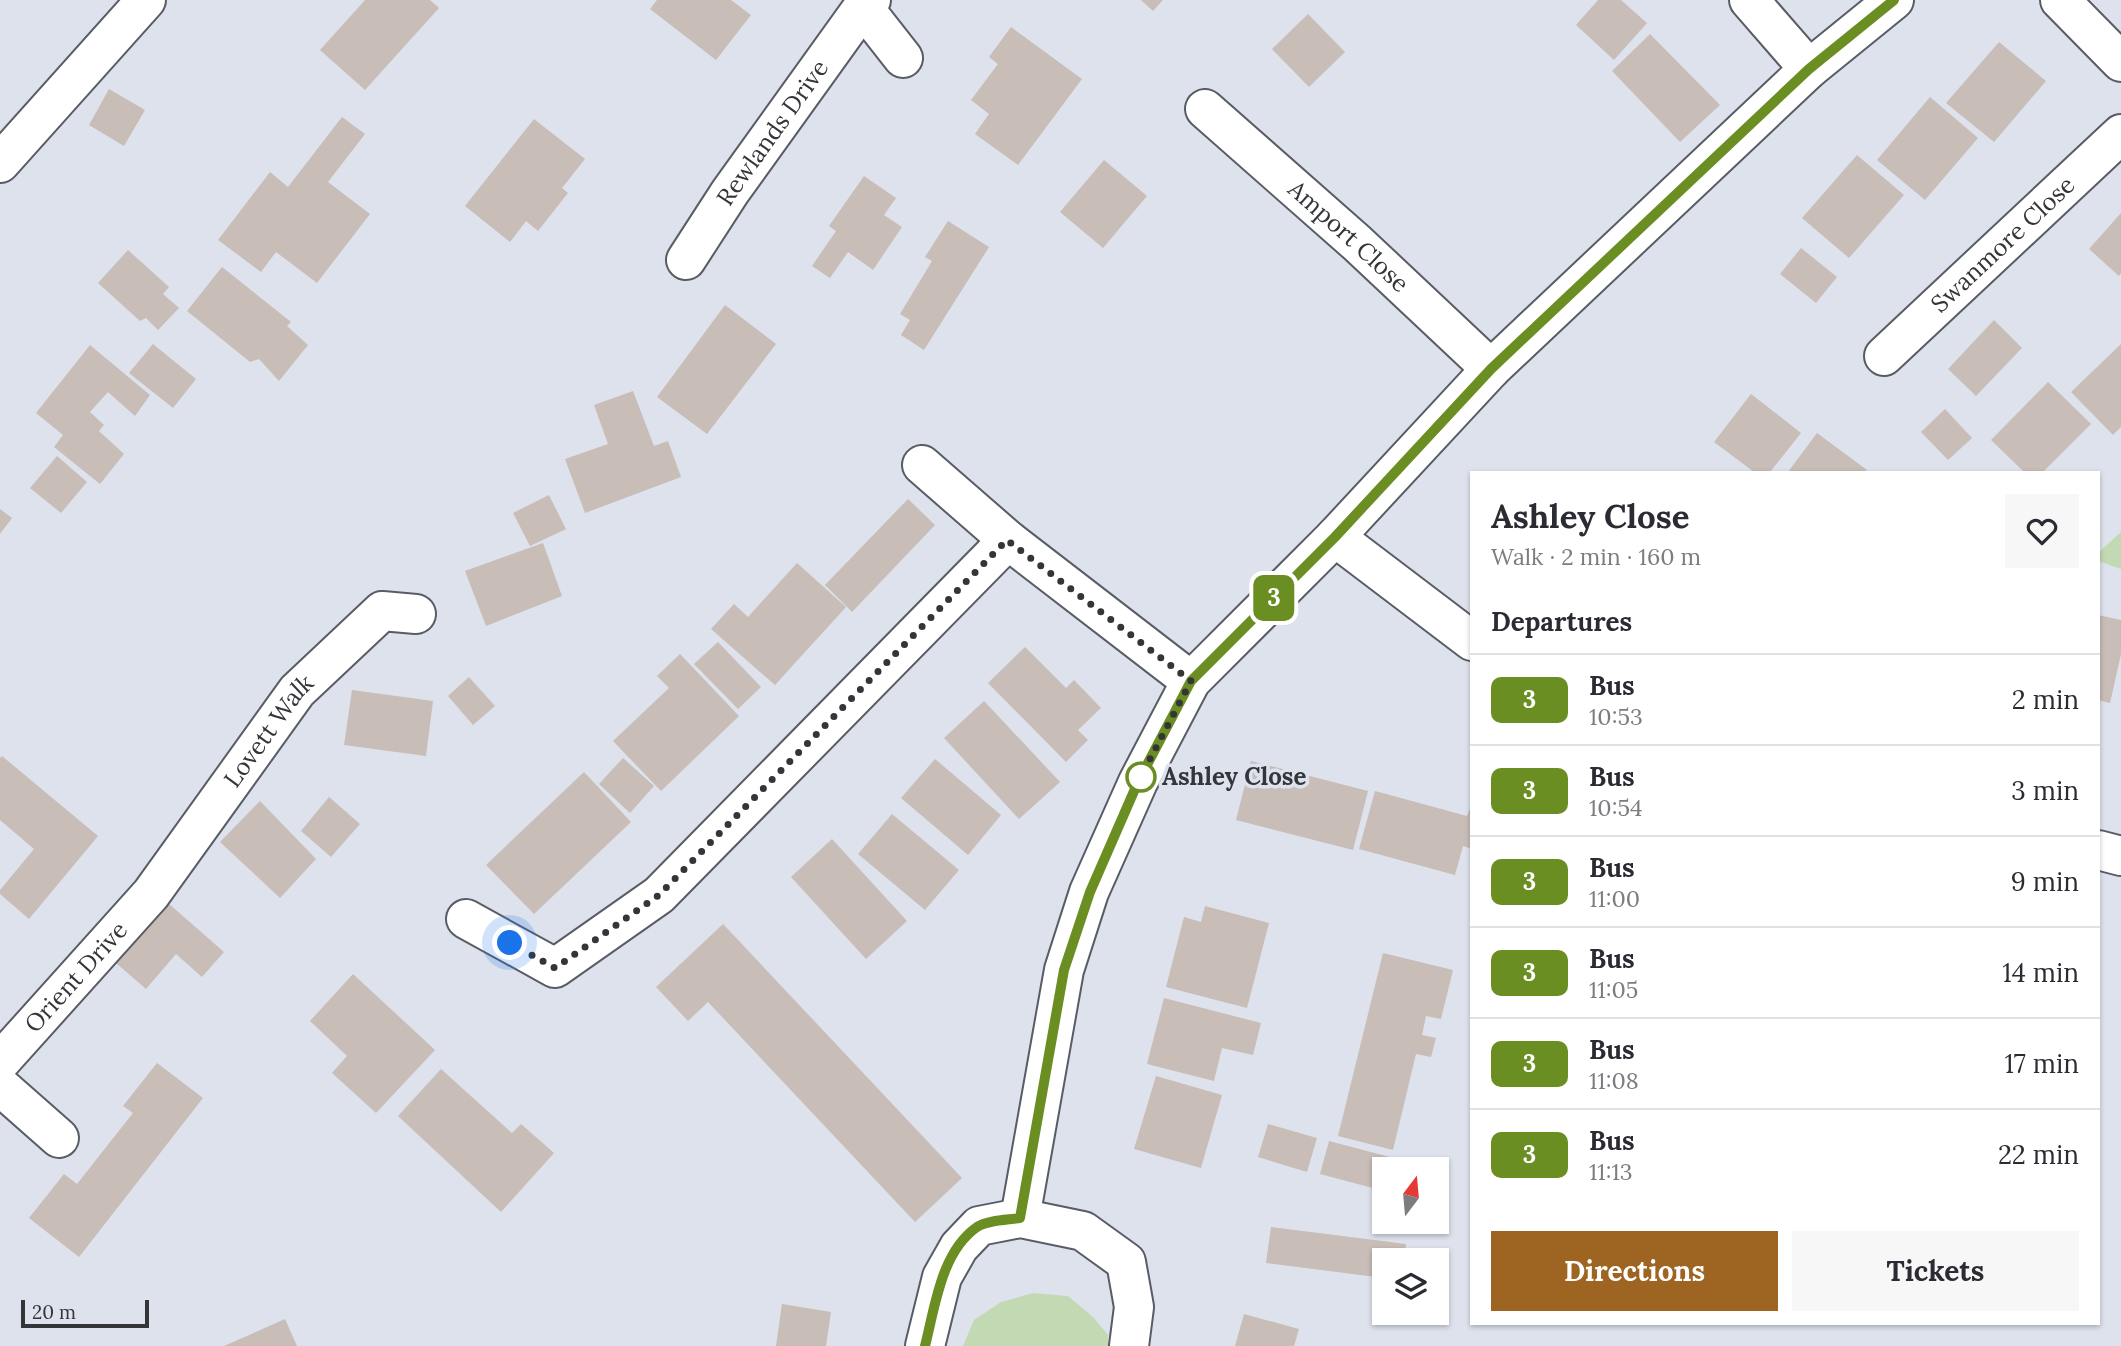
<!DOCTYPE html>
<html lang="en">
<head>
<meta charset="utf-8">
<style>
	:root { --surface:#fff; --page:#f7f7f7; --text:#2b2b33; --muted:#7c7c81; --line:#e1e1e2; --accent:#9e6522 }
	body { margin:0; font-family:Lora,serif; background:var(--page); color:var(--text); height:100vh; display:flex; flex-direction:column; font-size:26px; white-space:nowrap }
	* { box-sizing:border-box; margin:0 }
	p { font-size:23px; color:var(--muted) }
	.icon { flex:none; width:38px; height:38px; fill:none; stroke:currentColor; stroke-width:2; stroke-linecap:round; stroke-linejoin:round }
	.map { position:relative; flex:1; overflow:hidden }
	.drawer { position:absolute; left:1470px; top:471px; width:630px; height:854px; display:flex; flex-direction:column; background:var(--surface); border-radius:0px; box-shadow:0 2px 5px #0004 }
	.drawer>* { flex:none }
	.badge { padding:0 14px; border-radius:10px; font-size:24px; line-height:46px }
	.needle { width:46px; rotate:16deg }
	.buttons { position:absolute; left:1372px; top:1157px; display:grid; gap:14px }
	.buttons a { display:grid; place-items:center; width:77px; height:77px; border-radius:0px; background:var(--surface); box-shadow:0 2px 5px #0004; font-size:35px }
	.scale { position:absolute; left:21px; bottom:18px; width:128px; box-sizing:border-box; padding-left:7px; border:4px solid #333539; border-top:0; font-size:19px; line-height:24px; white-space:nowrap; color:#333539; -webkit-text-stroke:5px #dde2ed; paint-order:stroke }
	.you { position:absolute; width:35px; height:35px; margin:-18px; border:5px solid #fff; border-radius:50%; background:#1a73e8; box-shadow:0 0 0 10px #1a73e833 }
	.map>.badge { position:absolute; translate:-50% -50%; box-shadow:0 0 0 4px #fff }
	h2 { padding:0 21px; font-size:26px; line-height:63px }
	.round { display:grid; place-items:center; flex:none; width:74px; height:74px; border-radius:0px; background:var(--page) }
	.headline { display:flex; align-items:center; justify-content:space-between; height:119px; padding:0 21px }
	h1 { font-size:33px; font-weight:800; line-height:52px }
	.action { display:flex; gap:14px; margin-top:auto; padding:14px 21px }
	.action a { flex:1; height:80px; border-radius:0px; background:var(--accent); color:#fff; font-size:28px; font-weight:800; line-height:80px; text-align:center }
	.action a+a { background:var(--page); color:var(--text) }
	ul { padding:0; list-style:none }
	li { display:flex; align-items:center; gap:21px; height:91px; padding:0 21px; border-top:2px solid var(--line) }
	li div { flex:1 }
	li b { display:block; font-size:26px }
	li em { font-style:normal }
	li .badge { min-width:77px; font-weight:700; text-align:center }
	.map>svg:first-child { display:block }
</style>
</head>
<body>
<div class="map">
<svg width="2121" height="1346" viewBox="0 0 2121 1346">
	<rect width="100%" height="100%" fill="#dde2ed"/>
	<path fill="#c3d9b3" d="M 2121,532 L 2121,569 L 2098,561 L 2098,553 Z
		M 1033,1293 L 1068,1296 L 1093,1317 L 1108,1335 L 1108,1346 L 963,1346 L 974,1320 L 1001,1302 Z"/>
	<path fill="#c8bdb7" d="M 365,0 L 430,0 L 439,8 L 365,90 L 320,50 Z
		M 657,0 L 731,0 L 751,15 L 716,60 L 650,9 Z
		M 1141,0 L 1163,0 L 1153,11 Z
		M 1598,0 L 1621,0 L 1647,23 L 1614,60 L 1576,25 Z
		M 1308,14 L 1345,52 L 1309,87 L 1272,49 Z
		M 1011,27 L 1082,79 L 1018,165 L 975,134 L 989,114 L 971,100 L 998,64 L 989,57 Z
		M 1650,34 L 1720,105 L 1680,142 L 1612,71 Z
		M 1999,42 L 2046,81 L 1994,142 L 1946,103 Z
		M 109,89 L 145,110 L 124,146 L 89,125 Z
		M 1930,97 L 1978,138 L 1925,200 L 1877,160 Z
		M 342,117 L 365,134 L 328,182 L 370,214 L 317,283 L 276,252 L 261,272 L 218,240 L 270,172 L 288,187 Z
		M 534,119 L 585,159 L 562,188 L 568,193 L 538,231 L 526,221 L 510,242 L 465,206 Z
		M 1857,155 L 1904,195 L 1849,258 L 1802,218 Z
		M 1104,160 L 1147,196 L 1103,248 L 1060,212 Z
		M 864,176 L 896,198 L 884,215 L 902,227 L 873,270 L 848,252 L 830,278 L 812,266 L 836,231 L 829,226 Z
		M 2121,213 L 2121,273 L 2119,276 L 2089,249 Z
		M 948,221 L 989,247 L 924,350 L 901,335 L 910,320 L 900,314 L 932,261 L 925,257 Z
		M 1801,248 L 1837,277 L 1816,303 L 1780,274 Z
		M 128,250 L 169,287 L 163,294 L 179,308 L 158,330 L 146,318 L 140,321 L 98,283 Z
		M 222,267 L 291,322 L 287,326 L 308,345 L 279,381 L 259,359 L 250,362 L 187,311 Z
		M 725,305 L 776,344 L 707,434 L 657,397 Z
		M 1994,320 L 2022,348 L 1976,396 L 1948,369 Z
		M 153,344 L 196,379 L 173,408 L 129,373 Z
		M 2121,344 L 2121,427 L 2113,435 L 2071,392 Z
		M 90,345 L 150,395 L 135,416 L 108,392 L 90,412 L 104,425 L 99,431 L 124,454 L 100,484 L 54,447 L 63,435 L 36,413 Z
		M 2048,382 L 2091,424 L 2043,472 L 2024,472 L 1991,440 Z
		M 633,391 L 654,446 L 668,441 L 681,477 L 585,513 L 565,459 L 608,444 L 594,405 Z
		M 1751,394 L 1801,433 L 1770,472 L 1754,472 L 1714,442 Z
		M 1945,409 L 1972,438 L 1948,460 L 1921,432 Z
		M 1817,433 L 1867,470 L 1864,472 L 1788,472 Z
		M 57,456 L 87,482 L 61,513 L 30,488 Z
		M 549,495 L 566,529 L 530,546 L 513,513 Z
		M 908,499 L 935,525 L 852,612 L 825,585 Z
		M 0,509 L 12,518 L 0,534 Z
		M 543,543 L 562,596 L 486,626 L 465,571 Z
		M 797,563 L 846,607 L 775,685 L 711,629 L 734,604 L 748,617 Z
		M 2098,615 L 2121,620 L 2121,654 L 2110,703 L 2098,700 Z
		M 718,642 L 761,687 L 738,709 L 694,664 Z
		M 1025,647 L 1066,688 L 1074,680 L 1101,708 L 1078,730 L 1088,740 L 1066,762 L 988,683 Z
		M 680,654 L 739,716 L 661,791 L 613,741 L 669,688 L 657,676 Z
		M 469,677 L 495,706 L 473,725 L 448,696 Z
		M 352,690 L 433,701 L 426,756 L 344,745 Z
		M 984,701 L 1060,782 L 1019,819 L 944,738 Z
		M 2,756 L 98,836 L 29,919 L 0,894 L 0,890 L 34,849 L 0,820 L 0,758 Z
		M 623,758 L 654,786 L 630,813 L 599,784 Z
		M 935,759 L 1001,815 L 968,855 L 901,798 Z
		M 1251,761 L 1368,791 L 1353,850 L 1236,820 Z
		M 584,772 L 631,822 L 534,914 L 486,865 Z
		M 1375,791 L 1467,816 L 1472,803 L 1472,849 L 1463,846 L 1455,875 L 1359,849 Z
		M 329,797 L 360,824 L 331,857 L 301,831 Z
		M 260,801 L 316,859 L 280,898 L 220,842 Z
		M 892,814 L 959,870 L 925,910 L 858,854 Z
		M 832,839 L 907,921 L 866,959 L 791,877 Z
		M 168,903 L 224,952 L 202,977 L 176,954 L 146,989 L 116,963 Z
		M 1205,906 L 1269,923 L 1247,1008 L 1166,987 L 1184,917 L 1201,922 Z
		M 723,924 L 962,1178 L 915,1222 L 708,1002 L 688,1021 L 656,987 Z
		M 1383,953 L 1453,970 L 1441,1019 L 1426,1016 L 1422,1035 L 1436,1038 L 1431,1057 L 1416,1054 L 1393,1150 L 1338,1136 Z
		M 353,974 L 435,1050 L 376,1113 L 332,1073 L 347,1056 L 310,1021 Z
		M 1164,998 L 1261,1023 L 1253,1055 L 1222,1048 L 1214,1081 L 1147,1064 Z
		M 157,1063 L 203,1098 L 79,1257 L 29,1218 L 64,1174 L 77,1184 L 133,1113 L 123,1106 Z
		M 441,1069 L 512,1133 L 521,1124 L 554,1153 L 501,1212 L 398,1116 Z
		M 1156,1076 L 1222,1095 L 1201,1168 L 1134,1149 Z
		M 1268,1124 L 1317,1138 L 1307,1172 L 1258,1157 Z
		M 1329,1141 L 1401,1160 L 1398,1169 L 1384,1169 L 1384,1191 L 1320,1174 Z
		M 1271,1227 L 1406,1244 L 1404,1260 L 1384,1260 L 1384,1278 L 1266,1263 Z
		M 782,1304 L 831,1312 L 826,1346 L 776,1346 Z
		M 1244,1314 L 1299,1329 L 1294,1346 L 1235,1346 Z
		M 285,1319 L 297,1346 L 224,1346 L 240,1339 Z"/>
	<g fill="none" stroke-linecap="round" stroke-linejoin="round">
		<g stroke="#585c65" stroke-width="42">
			<g id="minor">
				<path d="M 1749,0 L 1809,69"/>
				<path d="M 2060,0 L 2121,62"/>
				<path d="M 863,7 L 903,58"/>
				<path id="s1" d="M 1205,109 L 1357,243 L 1491,369"/>
				<path d="M 0,163 L 146,0"/>
				<path id="s2" d="M 686,260 L 730,192 L 863,7 L 871,0"/>
				<path id="s3" d="M 1884,356 L 2121,134"/>
				<path d="M 922,465 L 1008,540 L 1191,681"/>
				<path d="M 1335,537 L 1472,641"/>
				<path d="M 2098,850 L 2121,856"/>
				<path d="M 466,919 L 555,968 L 659,895 L 1008,540"/>
				<path id="s4" d="M 0,1062 L 151,894 L 297,691 L 382,611 L 416,614"/>
				<path d="M 0,1086 L 59,1138"/>
				<path d="M 1020,1218 L 1064,970 L 1089,892 L 1138,782 L 1191,681 L 1335,537 L 1491,369 L 1809,69 L 1894,0"/>
				<path d="M 925,1346 L 942,1277 L 959,1247 L 979,1226 L 1020,1218 L 1083,1231 L 1126,1262 L 1134,1307 L 1129,1346"/>
			</g>
		</g>
		<use href="#minor" stroke="#fff" stroke-width="38"/>
	</g>
	<g fill="none" stroke-linecap="round" stroke-linejoin="round">
		<g stroke="#fff" stroke-width="16">
			<path id="line" d="M 925,1346 C 935,1307 941,1252 977,1227 C 988,1220 1008,1220 1020,1218 L 1064,970 L 1090,892 L 1138,782 L 1191,681 L 1335,537 L 1491,369 L 1809,69 L 1894,0"/>
		</g>
		<use href="#line" stroke="#6b8e23" stroke-width="10"/>
		<path stroke="#333539" stroke-width="7" stroke-dasharray="0 12.6" d="M 510,943 L 555,968 L 659,895 L 1007,540 L 1191,681 L 1138,782 L 1141,777"/>
	</g>
	<circle fill="#fff" stroke="#6b8e23" stroke-width="3.5" cx="1141" cy="777" r="14"/>
	<g text-anchor="middle" stroke-width="7" stroke-linejoin="round" paint-order="stroke">
		<g font-size="24" fill="#333539" stroke="#dde2ed">
			<text dy="8" stroke="none"><textPath href="#s2" startOffset="154">Rewlands Drive</textPath></text>
			<text dy="8" stroke="none"><textPath href="#s1" startOffset="192">Amport Close</textPath></text>
			<text dy="8" stroke="none"><textPath href="#s3" startOffset="163">Swanmore Close</textPath></text>
			<text dy="8" stroke="none"><textPath href="#s4" startOffset="427">Lovett Walk</textPath></text>
			<text dy="8" stroke="none"><textPath href="#s4" startOffset="114">Orient Drive</textPath></text>
		</g>
		<g font-size="24" font-weight="bold" fill="#333539" stroke="#dde2ed" text-anchor="start">
			<text x="1162" y="785">Ashley Close</text>
		</g>
	</g>
</svg>
<div class="buttons">
<a><svg class="needle" viewBox="-14 -14 28 28"><path d="M0-13l5 13h-10z" fill="#e53935"/><path d="M0 13l5-13h-10z" fill="#7c7c81"/></svg></a>
<a><svg class="icon" aria-label="layers" viewBox="0 0 24 24"><path d="M12 4l9 5-9 5-9-5zM3 14l9 5 9-5"/></svg></a>
</div>
<div class="scale">20 m</div>
<div class="you" style="left:510px;top:943px"></div>
<b class="badge" style="left:1274px;top:598px;background:#6b8e23;color:#fff">3</b>
<section class="drawer">
<div class="headline"><div><h1>Ashley Close</h1><p>Walk · 2 min · 160 m</p></div><a class="round"><svg class="icon" aria-label="heart" viewBox="0 0 24 24"><path d="M12 20l-8-8c-3-5 5-10 8-4 3-6 11-1 8 4z"/></svg></a></div>
<h2>Departures</h2>
<ul>
<li><span class="badge" style="background:#6b8e23;color:#fff">3</span><div><b>Bus</b><p>10:53</p></div><em>2 min</em></li>
<li><span class="badge" style="background:#6b8e23;color:#fff">3</span><div><b>Bus</b><p>10:54</p></div><em>3 min</em></li>
<li><span class="badge" style="background:#6b8e23;color:#fff">3</span><div><b>Bus</b><p>11:00</p></div><em>9 min</em></li>
<li><span class="badge" style="background:#6b8e23;color:#fff">3</span><div><b>Bus</b><p>11:05</p></div><em>14 min</em></li>
<li><span class="badge" style="background:#6b8e23;color:#fff">3</span><div><b>Bus</b><p>11:08</p></div><em>17 min</em></li>
<li><span class="badge" style="background:#6b8e23;color:#fff">3</span><div><b>Bus</b><p>11:13</p></div><em>22 min</em></li>
</ul>
<div class="action"><a>Directions</a><a>Tickets</a></div>
</section>
</div>
</body>
</html>
